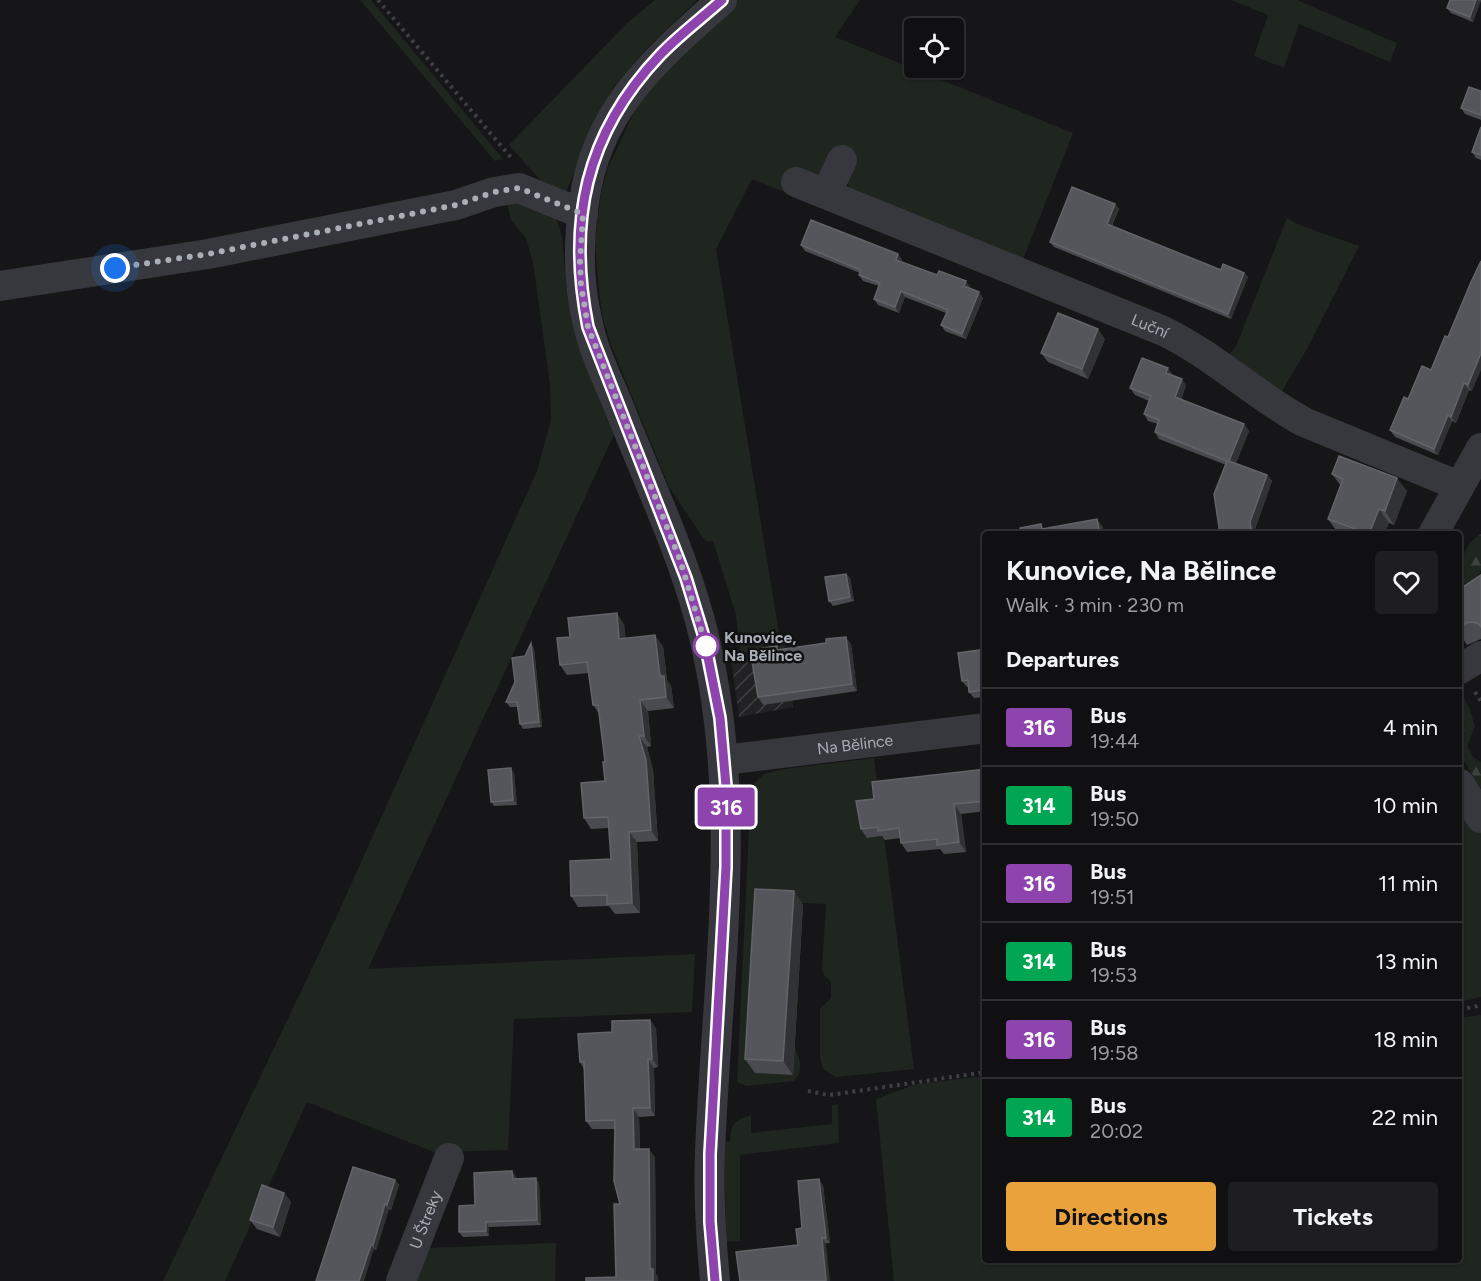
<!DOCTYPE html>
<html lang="en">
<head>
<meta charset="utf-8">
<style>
	:root { --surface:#101012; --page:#1e1e20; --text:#f1f3f6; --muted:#9c9d9f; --line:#303032; --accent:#eaa23c }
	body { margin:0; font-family:Figtree,sans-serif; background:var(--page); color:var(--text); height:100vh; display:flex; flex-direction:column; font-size:22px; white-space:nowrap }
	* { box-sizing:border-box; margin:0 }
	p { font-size:20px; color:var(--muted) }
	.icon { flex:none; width:33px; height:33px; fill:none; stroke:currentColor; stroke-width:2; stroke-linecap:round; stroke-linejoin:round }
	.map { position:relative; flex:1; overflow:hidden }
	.panel { position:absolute; left:982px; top:531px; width:480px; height:732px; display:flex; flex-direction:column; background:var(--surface); border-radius:6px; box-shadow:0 2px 4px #0004,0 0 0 2px var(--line) }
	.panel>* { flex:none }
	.badge { padding:0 12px; border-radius:4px; font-size:21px; line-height:39px }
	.tools { position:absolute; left:904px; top:18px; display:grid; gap:12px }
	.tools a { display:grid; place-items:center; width:60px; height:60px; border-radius:6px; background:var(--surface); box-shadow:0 2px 4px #0004,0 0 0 2px var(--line); font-size:30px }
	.you { position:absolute; width:30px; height:30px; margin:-15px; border:4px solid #fff; border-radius:50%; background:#1a73e8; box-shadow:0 0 0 9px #1a73e833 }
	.map>.badge { position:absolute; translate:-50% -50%; box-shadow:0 0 0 3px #fff }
	h2 { padding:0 24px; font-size:22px; line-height:54px }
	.round { display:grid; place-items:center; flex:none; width:63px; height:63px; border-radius:6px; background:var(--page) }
	.overview { display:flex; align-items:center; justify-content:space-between; height:102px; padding:0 24px }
	h1 { font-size:28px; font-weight:700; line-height:45px }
	.action { display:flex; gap:12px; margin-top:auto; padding:12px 24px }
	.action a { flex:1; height:69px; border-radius:6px; background:var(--accent); color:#111; font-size:24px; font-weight:700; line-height:69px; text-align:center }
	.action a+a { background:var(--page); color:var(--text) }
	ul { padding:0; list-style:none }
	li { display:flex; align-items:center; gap:18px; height:78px; padding:0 24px; border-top:2px solid var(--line) }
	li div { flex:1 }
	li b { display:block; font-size:22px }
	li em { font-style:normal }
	li .badge { min-width:66px; font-weight:700; text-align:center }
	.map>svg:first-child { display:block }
</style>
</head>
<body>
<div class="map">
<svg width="1481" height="1281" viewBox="0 0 1481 1281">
	<defs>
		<pattern id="industrial-furrows" width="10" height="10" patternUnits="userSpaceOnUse" patternTransform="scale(1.5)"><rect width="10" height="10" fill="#222225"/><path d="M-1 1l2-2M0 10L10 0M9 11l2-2" fill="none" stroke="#3f4042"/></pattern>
		<pattern id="forest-firs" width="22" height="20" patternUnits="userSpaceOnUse" patternTransform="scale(1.5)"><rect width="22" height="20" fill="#1e261f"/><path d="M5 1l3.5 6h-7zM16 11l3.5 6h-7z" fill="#3c433d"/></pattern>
	</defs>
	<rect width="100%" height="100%" fill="#161618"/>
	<path fill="url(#industrial-furrows)" d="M 785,641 L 793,707 L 739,717 L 730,651 Z"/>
	<path fill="#1e261f" d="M 360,0 L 371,0 L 503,159 L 495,161 Z
		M 655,0 L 697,0 L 644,51 L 614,87 L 594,121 L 565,195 L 549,190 L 509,145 L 627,23 Z
		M 737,0 L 860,0 L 835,37 L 1073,133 L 1022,262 L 851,192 L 846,180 L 827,169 L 791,195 L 752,179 L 716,249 L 782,651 L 743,657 L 739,645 L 744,645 L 743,634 L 738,634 L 736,615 L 713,541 L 706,542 L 669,487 L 611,345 L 602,315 L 599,291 L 595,241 L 601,192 L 608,168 L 634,112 L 647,91 L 684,51 Z
		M 1231,0 L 1297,0 L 1397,43 L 1390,62 L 1299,24 L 1284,68 L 1254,56 L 1268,15 Z
		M 512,200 L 556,218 L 562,236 L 567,295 L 616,430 L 368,969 L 695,954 L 692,1012 L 514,1019 L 508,1150 L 434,1152 L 307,1102 L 225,1281 L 163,1281 L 335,920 L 537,471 L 551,420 L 550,384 L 533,263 L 526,238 L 511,220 L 507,202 Z
		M 1287,218 L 1297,224 L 1359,246 L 1307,349 L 1279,396 L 1227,358 L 1236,346 Z
		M 874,758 L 880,808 L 867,838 L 884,836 L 914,1069 L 836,1077 L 823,1069 L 820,1057 L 820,1009 L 831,998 L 831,982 L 824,975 L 822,969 L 826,904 L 803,903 L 794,1044 C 798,1059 806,1067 794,1081 L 747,1086 L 737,1082 L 751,787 L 764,774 L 784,769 Z
		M 1460,797 L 1481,832 L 1481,997 L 1460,1002 Z
		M 1481,1015 L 1481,1281 L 894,1281 L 876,1099 L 917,1084 L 985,1076 L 986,1260 L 1460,1260 L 1460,1018 Z
		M 838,1104 L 839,1143 L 740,1155 L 740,1241 L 726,1242 L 724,1141 L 730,1142 C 731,1122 734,1122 751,1115 L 751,1133 L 832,1124 L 832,1105 Z
		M 556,1243 L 555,1281 L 413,1281 L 427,1248 Z"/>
	<path fill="url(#forest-firs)" d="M 1481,534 L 1481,570 L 1460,608 C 1460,582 1455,550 1481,534 Z
		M 1460,691 L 1469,708 L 1475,726 L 1467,746 L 1473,757 L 1481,762 L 1481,789 L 1460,754 Z"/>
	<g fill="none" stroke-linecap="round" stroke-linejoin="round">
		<path stroke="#3d3f44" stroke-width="4" stroke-dasharray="3 4.5" stroke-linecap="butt" d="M 378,0 L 513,160
			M 1475,692 L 1481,701
			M 1460,1010 L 1481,1005
			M 808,1091 L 828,1095 L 837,1094 L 986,1072"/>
		<g stroke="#37383d" stroke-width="30">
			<path id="s1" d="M 796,182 L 1161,330 C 1213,354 1254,395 1304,422 L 1459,486"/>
			<path d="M 826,194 L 842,160"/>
			<path d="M 0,286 L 208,254 L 456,205 L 494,192 L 519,188 L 583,214"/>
			<path d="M 1433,534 L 1481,448"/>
			<path d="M 1460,669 L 1481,656"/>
			<path id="s2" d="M 724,760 L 986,728"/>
			<path d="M 1460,784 L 1481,818"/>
			<path id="s3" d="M 401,1281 L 449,1158"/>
			<path d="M 715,1281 C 711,1238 708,1195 710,1152 C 717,973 747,793 699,617 C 679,545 646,476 619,407 C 608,380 594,353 588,324 C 578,285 578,243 584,202 C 596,109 656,59 722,0"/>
		</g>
	</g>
	<path fill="#4a4b50" d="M 1450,0 L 1481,0 L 1473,22 L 1451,13 L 1447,8 Z
		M 1481,91 L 1481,120 L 1465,114 L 1461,108 Z
		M 1481,127 L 1481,160 L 1476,158 L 1472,152 Z
		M 1115,204 L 1119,209 L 1112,226 L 1221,270 L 1244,273 L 1248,277 L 1231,319 L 1054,247 L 1050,242 Z
		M 801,245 L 898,254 L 902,260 L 901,262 L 970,287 L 969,288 L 979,292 L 983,298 L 966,339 L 945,331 L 941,325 L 946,313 L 905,297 L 899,313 L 878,305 L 874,299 L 879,286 L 863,281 L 859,275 L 860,273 L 805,251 Z
		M 1445,336 L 1472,391 L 1469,390 L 1456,423 L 1452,421 L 1438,455 L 1395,437 L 1390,430 L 1408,399 L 1431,370 Z
		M 1105,339 L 1088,379 L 1048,362 L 1041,353 Z
		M 1173,375 L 1186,385 L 1181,400 L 1244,424 L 1249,431 L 1236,463 L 1267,475 L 1272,481 L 1255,529 L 1226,465 L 1159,439 L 1155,432 L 1158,424 L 1148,421 L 1144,414 L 1149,401 L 1135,395 L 1130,388 Z
		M 1332,474 L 1407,491 L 1394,525 L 1389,523 L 1384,534 L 1342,534 L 1338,533 L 1328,519 L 1341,486 Z
		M 846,574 L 850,578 L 854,601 L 833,606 L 829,601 Z
		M 1481,575 L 1481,639 L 1467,645 L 1460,634 L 1460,589 Z
		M 624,624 L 625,638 L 663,646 L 667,680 L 671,686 L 674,708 L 648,711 L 651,746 L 647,747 L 653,770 L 658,841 L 637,842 L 640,913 L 615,914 L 609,906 L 578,907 L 571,896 L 611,859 L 609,828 L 591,829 L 584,818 L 605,781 L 605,762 L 600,715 L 593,705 L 589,673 L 567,675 L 560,665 L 570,637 Z
		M 851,644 L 857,691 L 763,705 L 758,697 L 779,650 Z
		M 534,648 L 542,727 L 523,729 L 520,724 L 518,707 L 510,707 L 506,702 L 525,656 Z
		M 986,649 L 986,697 L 974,698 L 969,692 L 969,687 L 967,687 L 962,681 Z
		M 986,769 L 986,811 L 961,814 L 966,852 L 944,854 L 940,849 L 907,852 L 901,843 L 900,838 L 885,840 L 882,836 L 867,838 L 861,829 L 874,799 Z
		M 514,773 L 517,805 L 494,806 L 491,802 Z
		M 794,891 L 803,905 L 793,1075 L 755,1073 L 745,1059 Z
		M 656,1028 L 658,1067 L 654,1068 L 655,1116 L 639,1117 L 640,1149 L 655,1157 L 656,1274 L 658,1277 L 658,1281 L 586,1281 L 616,1277 L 620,1204 L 615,1129 L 592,1129 L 586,1121 L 584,1069 L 580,1062 L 612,1032 Z
		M 516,1176 L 516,1179 L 539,1183 L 541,1225 L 489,1227 L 489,1236 L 463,1237 L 459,1232 L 475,1205 Z
		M 395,1180 L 399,1185 L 391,1210 L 389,1209 L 376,1250 L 374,1249 L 316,1281 Z
		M 823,1185 L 830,1243 L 798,1245 L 802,1228 Z
		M 284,1193 L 291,1202 L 280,1237 L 257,1229 L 250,1220 Z"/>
	<path fill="#313235" d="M 1476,0 L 1481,1 L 1473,22 L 1470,17 Z
		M 1115,204 L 1119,209 L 1110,229 L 1107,224 Z
		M 898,254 L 902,260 L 900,265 L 896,260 Z
		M 1244,273 L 1248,277 L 1231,319 L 1228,314 Z
		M 966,281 L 970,287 L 968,292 L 964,286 Z
		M 901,291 L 905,297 L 899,313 L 895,307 Z
		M 979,292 L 983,298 L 966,339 L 962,334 Z
		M 1098,329 L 1105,339 L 1088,379 L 1082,369 Z
		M 1481,353 L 1481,370 L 1472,391 L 1468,385 Z
		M 1168,368 L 1173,375 L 1171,380 L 1166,373 Z
		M 1182,379 L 1186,385 L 1179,404 L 1175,397 Z
		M 1464,383 L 1469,390 L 1456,423 L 1451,417 Z
		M 1448,415 L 1452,421 L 1438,455 L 1434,449 Z
		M 1244,424 L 1249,431 L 1234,467 L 1229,461 Z
		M 1267,475 L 1272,481 L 1255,529 L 1256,534 L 1252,534 L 1250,522 Z
		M 1397,478 L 1407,491 L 1394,525 L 1385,511 Z
		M 1379,509 L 1389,523 L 1384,534 L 1369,534 Z
		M 1097,519 L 1103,527 L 1104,534 L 1100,534 Z
		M 846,574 L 850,578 L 854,601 L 850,597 Z
		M 617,613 L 624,624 L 627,649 L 619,639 Z
		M 655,635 L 663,646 L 667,680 L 671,686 L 674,708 L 666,697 L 660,676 Z
		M 846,637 L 851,644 L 857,691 L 852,684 Z
		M 531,643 L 534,648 L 542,727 L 539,722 Z
		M 640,700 L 648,711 L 651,746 L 644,736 Z
		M 639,736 L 647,747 L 653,770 L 658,841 L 651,830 Z
		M 511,768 L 514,773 L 517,805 L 513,800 Z
		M 954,804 L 961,814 L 966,852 L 959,842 Z
		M 629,832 L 637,842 L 640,913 L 632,903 Z
		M 794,891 L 803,905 L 793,1075 L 783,1061 Z
		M 650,1020 L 656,1028 L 658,1067 L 652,1059 Z
		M 648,1059 L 654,1068 L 655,1116 L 650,1108 Z
		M 633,1108 L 639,1117 L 640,1157 L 634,1149 Z
		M 649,1149 L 655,1157 L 656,1274 L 658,1277 L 658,1281 L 653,1281 L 650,1269 Z
		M 512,1171 L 516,1176 L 516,1184 L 513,1179 Z
		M 536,1178 L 539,1183 L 541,1225 L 537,1220 Z
		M 819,1179 L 823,1185 L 830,1243 L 826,1238 Z
		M 395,1180 L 399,1185 L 391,1210 L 387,1205 Z
		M 284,1193 L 291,1202 L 280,1237 L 273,1227 Z
		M 385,1204 L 389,1209 L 376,1250 L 373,1245 Z
		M 486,1222 L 489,1227 L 489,1236 L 486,1231 Z
		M 822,1238 L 826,1244 L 830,1281 L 826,1281 Z
		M 371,1245 L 374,1249 L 364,1281 L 359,1281 Z"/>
	<path fill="#54565b" stroke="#626469" stroke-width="1.5" d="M 1450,0 L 1476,0 L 1470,17 L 1447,8 Z
		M 1469,87 L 1481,91 L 1481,115 L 1461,108 Z
		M 1481,127 L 1481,155 L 1472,152 Z
		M 1072,187 L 1115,204 L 1107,224 L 1221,270 L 1223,264 L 1244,273 L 1228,314 L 1050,242 Z
		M 811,220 L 898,254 L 896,260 L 937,275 L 939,271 L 966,281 L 964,286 L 979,292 L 962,334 L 941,325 L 948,310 L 901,291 L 895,307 L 874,299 L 880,283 L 859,275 L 861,270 L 801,245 Z
		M 1481,261 L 1481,353 L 1468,385 L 1464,383 L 1451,417 L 1448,415 L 1434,449 L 1390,430 L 1404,397 L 1408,399 L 1422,366 L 1431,370 L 1445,336 L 1448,337 L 1471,282 Z
		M 1058,313 L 1098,329 L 1082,369 L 1041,353 Z
		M 1142,358 L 1168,368 L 1166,373 L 1182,379 L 1175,397 L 1244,424 L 1229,461 L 1267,475 L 1250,522 L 1252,534 L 1220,534 L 1214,494 L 1227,461 L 1155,432 L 1159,420 L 1144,414 L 1151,396 L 1130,388 Z
		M 1339,456 L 1397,478 L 1385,511 L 1379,509 L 1369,534 L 1328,519 L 1343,479 L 1332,474 Z
		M 1097,519 L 1100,534 L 1021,534 L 1020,528 L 1041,524 L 1042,529 Z
		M 846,574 L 850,597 L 829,601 L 825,577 Z
		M 1481,575 L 1481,627 L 1477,623 L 1469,622 L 1460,626 L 1460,589 Z
		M 617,613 L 619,639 L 655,635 L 660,676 L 664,676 L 666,697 L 640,700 L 644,736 L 639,736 L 646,760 L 651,830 L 629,832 L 632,903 L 607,904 L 607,895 L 571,896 L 570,861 L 611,859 L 608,817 L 584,818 L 581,783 L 605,781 L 603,762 L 605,762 L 598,705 L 593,705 L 587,662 L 560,665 L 557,638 L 570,637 L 568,618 Z
		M 846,637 L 852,684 L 758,697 L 750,650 L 777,646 L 777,650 L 826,643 L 826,639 Z
		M 531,643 L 539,722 L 520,724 L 517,702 L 506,702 L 515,682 L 512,658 L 525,656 Z
		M 986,649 L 986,689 L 969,692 L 968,680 L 962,681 L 958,653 Z
		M 511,768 L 513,800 L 491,802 L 488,770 Z
		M 986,769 L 986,801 L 954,804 L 959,842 L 937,845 L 937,839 L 901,843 L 899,828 L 878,831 L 878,827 L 861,829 L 856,801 L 874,799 L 872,782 Z
		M 755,889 L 794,891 L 783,1061 L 745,1059 Z
		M 650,1020 L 652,1059 L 648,1059 L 650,1108 L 633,1108 L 634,1149 L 649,1149 L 650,1269 L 653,1269 L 653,1281 L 586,1281 L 586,1278 L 616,1277 L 614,1204 L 620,1204 L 614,1181 L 615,1120 L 586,1121 L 584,1062 L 580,1062 L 578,1034 L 612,1032 L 612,1021 Z
		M 353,1167 L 395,1180 L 387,1205 L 385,1204 L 373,1245 L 371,1245 L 359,1281 L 316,1281 Z
		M 512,1171 L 513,1179 L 536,1178 L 537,1220 L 486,1222 L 486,1231 L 459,1232 L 459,1206 L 475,1205 L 474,1173 Z
		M 819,1179 L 826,1238 L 822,1238 L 826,1281 L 740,1281 L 736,1252 L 798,1245 L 796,1229 L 802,1228 L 798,1181 Z
		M 262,1185 L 284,1193 L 273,1227 L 250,1220 Z"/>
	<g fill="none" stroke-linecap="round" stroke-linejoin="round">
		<g stroke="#fff" stroke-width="14">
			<path id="line" d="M 715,1281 L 710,1222 L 710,1154 L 726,867 L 726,786 L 720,718 L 704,637 L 686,578 L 588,327 C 567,222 585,134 660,55 C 679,35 702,18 722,0"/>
		</g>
		<use href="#line" stroke="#8e44ad" stroke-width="9"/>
		<path stroke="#a9aeb7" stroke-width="6" stroke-dasharray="0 10.8" d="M 115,268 L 208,254 L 360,224 L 456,205 L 494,192 L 519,188 L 583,214 L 580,262 L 581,285 L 588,327 L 680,560 L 706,646"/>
	</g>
	<circle fill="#fff" stroke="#8e44ad" stroke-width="3" cx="706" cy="646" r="12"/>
	<g text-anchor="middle" stroke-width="5" stroke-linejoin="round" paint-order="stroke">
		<g font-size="16" fill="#a9aeb7" stroke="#111113">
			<text dy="6" stroke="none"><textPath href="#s1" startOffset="382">Luční</textPath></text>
			<text dy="6" stroke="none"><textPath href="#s2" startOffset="132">Na Bělince</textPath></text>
			<text dy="6" stroke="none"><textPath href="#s3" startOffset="66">U Štreky</textPath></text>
		</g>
		<g font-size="16" font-weight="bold" fill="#a9aeb7" stroke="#111113" text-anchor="start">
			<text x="724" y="643">Kunovice,<tspan x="724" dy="18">Na Bělince</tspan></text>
		</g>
	</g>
</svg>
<div class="tools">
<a><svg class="icon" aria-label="locate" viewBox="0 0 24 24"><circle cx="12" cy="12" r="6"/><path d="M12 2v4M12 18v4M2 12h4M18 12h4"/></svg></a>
</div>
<div class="you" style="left:115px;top:268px"></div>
<b class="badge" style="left:726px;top:807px;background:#8e44ad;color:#fff">316</b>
<section class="panel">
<div class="overview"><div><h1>Kunovice, Na Bělince</h1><p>Walk · 3 min · 230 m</p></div><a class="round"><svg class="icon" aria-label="heart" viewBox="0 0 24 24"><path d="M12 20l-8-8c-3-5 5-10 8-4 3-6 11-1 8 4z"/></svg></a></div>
<h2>Departures</h2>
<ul>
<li><span class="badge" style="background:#8e44ad;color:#fff">316</span><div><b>Bus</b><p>19:44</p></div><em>4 min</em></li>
<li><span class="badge" style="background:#00a651;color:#fff">314</span><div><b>Bus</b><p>19:50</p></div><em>10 min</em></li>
<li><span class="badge" style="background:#8e44ad;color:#fff">316</span><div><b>Bus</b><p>19:51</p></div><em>11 min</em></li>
<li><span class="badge" style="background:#00a651;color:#fff">314</span><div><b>Bus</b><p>19:53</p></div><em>13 min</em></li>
<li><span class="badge" style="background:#8e44ad;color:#fff">316</span><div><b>Bus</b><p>19:58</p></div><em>18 min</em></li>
<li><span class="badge" style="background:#00a651;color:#fff">314</span><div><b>Bus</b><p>20:02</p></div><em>22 min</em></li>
</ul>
<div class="action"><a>Directions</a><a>Tickets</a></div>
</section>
</div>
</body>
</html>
